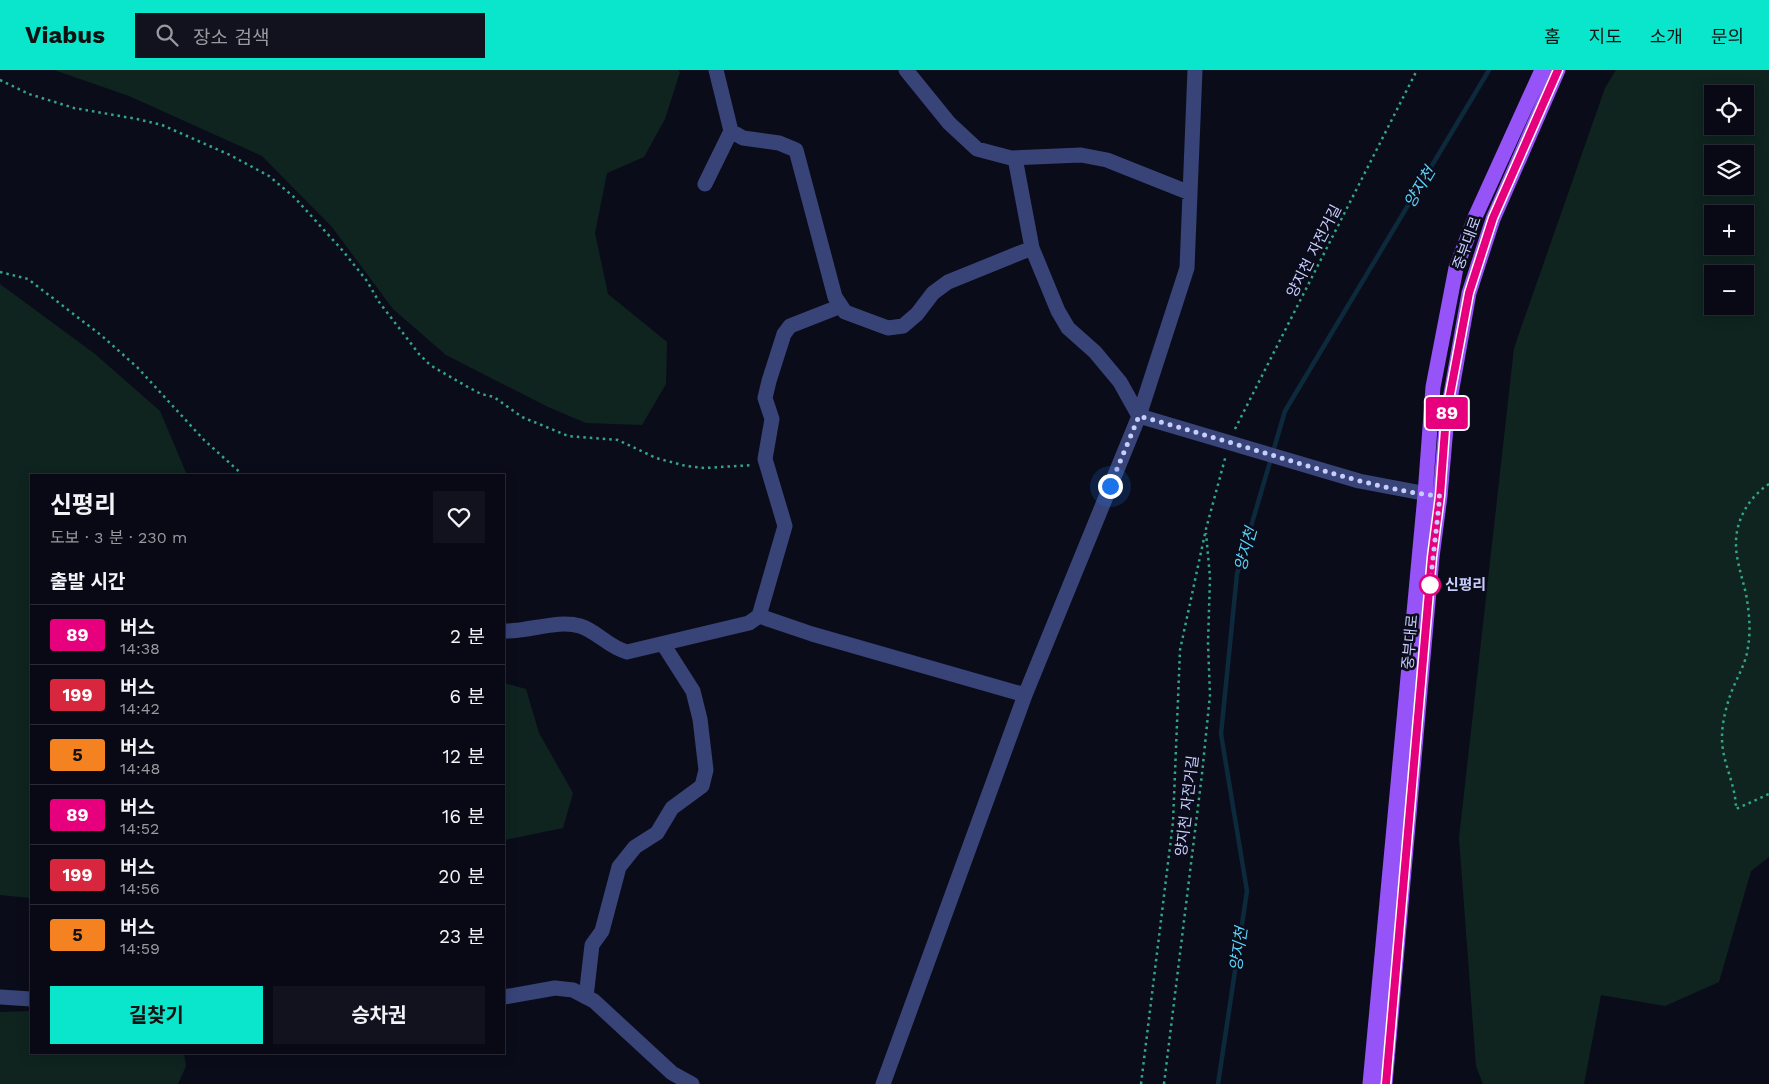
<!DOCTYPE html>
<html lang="ko">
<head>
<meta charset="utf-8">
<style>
	:root { --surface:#080914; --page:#11121d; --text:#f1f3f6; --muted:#989aa0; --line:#292a34; --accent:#0ae6cb }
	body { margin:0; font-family:"Work Sans","Noto Sans KR",sans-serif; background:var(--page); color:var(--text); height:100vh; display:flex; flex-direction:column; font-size:19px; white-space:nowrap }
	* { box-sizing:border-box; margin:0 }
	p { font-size:16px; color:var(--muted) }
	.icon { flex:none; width:28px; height:28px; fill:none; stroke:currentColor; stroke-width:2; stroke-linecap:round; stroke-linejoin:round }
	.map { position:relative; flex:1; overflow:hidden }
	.side { position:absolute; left:30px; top:404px; width:475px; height:580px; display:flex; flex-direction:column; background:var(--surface); border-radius:0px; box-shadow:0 2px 12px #0003,0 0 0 1px var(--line) }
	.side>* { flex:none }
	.badge { padding:0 10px; border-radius:4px; font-size:18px; line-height:32px }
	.controls { position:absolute; left:1704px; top:15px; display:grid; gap:10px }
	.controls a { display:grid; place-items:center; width:50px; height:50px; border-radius:0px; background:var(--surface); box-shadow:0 2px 12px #0003,0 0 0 1px var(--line); font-size:25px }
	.you { position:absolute; width:25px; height:25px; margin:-12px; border:4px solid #fff; border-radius:50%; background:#1a73e8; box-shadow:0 0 0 8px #1a73e833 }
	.map>.badge { position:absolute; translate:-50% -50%; box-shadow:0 0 0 2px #fff }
	h2 { padding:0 20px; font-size:19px; line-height:45px }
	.round { display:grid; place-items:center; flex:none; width:52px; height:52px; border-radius:0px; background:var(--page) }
	.headline { display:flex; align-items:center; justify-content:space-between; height:85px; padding:0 20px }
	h1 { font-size:24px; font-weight:700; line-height:38px }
	.action { display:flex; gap:10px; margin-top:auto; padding:10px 20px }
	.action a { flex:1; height:58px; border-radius:0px; background:var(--accent); color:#111; font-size:20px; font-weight:700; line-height:58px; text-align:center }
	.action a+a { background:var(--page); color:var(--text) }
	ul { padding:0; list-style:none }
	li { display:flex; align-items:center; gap:15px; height:60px; padding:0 20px; border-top:1px solid var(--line) }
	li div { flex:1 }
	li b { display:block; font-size:19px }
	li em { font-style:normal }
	li .badge { min-width:55px; font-weight:700; text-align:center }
	header { display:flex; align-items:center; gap:30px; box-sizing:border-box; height:70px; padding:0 25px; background:var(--accent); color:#111 }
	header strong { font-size:24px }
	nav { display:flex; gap:28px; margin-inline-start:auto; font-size:18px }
	.search { width:350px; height:45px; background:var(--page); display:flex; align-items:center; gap:12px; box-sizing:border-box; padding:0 18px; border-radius:0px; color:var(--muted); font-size:19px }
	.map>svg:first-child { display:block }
</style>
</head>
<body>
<header>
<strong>Viabus</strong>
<div class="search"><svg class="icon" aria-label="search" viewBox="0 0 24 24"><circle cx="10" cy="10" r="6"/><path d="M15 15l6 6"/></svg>장소 검색</div>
<nav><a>홈</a><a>지도</a><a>소개</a><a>문의</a></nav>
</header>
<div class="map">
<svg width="1769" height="1014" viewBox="0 0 1769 1014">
	<rect width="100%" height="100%" fill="#0b0c1a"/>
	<path fill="#0f241f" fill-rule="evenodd" d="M 54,0 L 678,0 L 680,2 L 665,49 L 644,87 L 607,103 L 595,163 L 608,224 L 667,272 L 666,314 L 642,355 L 586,353 L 548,337 L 446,285 L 393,239 L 332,157 L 262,86 L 129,26 Z
		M 1616,0 L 1769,0 L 1769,787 L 1751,801 L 1719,912 L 1665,936 L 1601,925 L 1584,1014 L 1483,1014 L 1476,996 L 1459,768 L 1514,278 L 1605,18 ZM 1712,24 L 1745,24 L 1745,56 L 1712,56 ZM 1712,84 L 1745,84 L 1745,116 L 1712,116 ZM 1712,144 L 1745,144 L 1745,176 L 1712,176 ZM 1712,204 L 1745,204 L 1745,236 L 1712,236 Z
		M 0,214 L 95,284 L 160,341 L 187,405 L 31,405 L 31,828 L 0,825 Z
		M 504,613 L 526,619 L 539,663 L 573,723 L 563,758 L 504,770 Z
		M 31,941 L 31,982 L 184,983 L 186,996 L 178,1014 L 0,1014 L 0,942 Z"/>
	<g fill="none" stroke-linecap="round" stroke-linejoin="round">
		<path stroke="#0d2a3d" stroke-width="4.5" d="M 1218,1014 L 1247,821 L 1221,664 L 1237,504 L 1285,341 L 1489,0"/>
		<path stroke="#31a786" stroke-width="2.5" stroke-dasharray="2.5 4" stroke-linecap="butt" d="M 0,10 L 29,24 L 74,38 L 137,49 L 162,55 L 230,85 L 269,106 L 295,128 L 343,181 L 367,211 L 379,232 L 406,267 L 419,284 L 430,295 L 466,316 L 481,324 L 494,327 L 522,347 L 568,366 L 618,370 L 656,388 L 686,396 L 705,398 L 753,395
			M 0,202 L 28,209 L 102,266 L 137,297 L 204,370 L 243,405
			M 1235,359 L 1417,0
			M 1769,414 C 1745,430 1732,457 1737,486 C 1739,499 1743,511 1746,524 C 1749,541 1751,559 1748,577 C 1746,594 1737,607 1731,623 C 1726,637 1722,653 1722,668 C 1722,693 1736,714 1736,739 L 1769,724
			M 1141,1014 L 1173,752 L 1180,580 L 1206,459 L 1226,385
			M 1164,1014 L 1202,704 L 1210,625 L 1208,573 L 1210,507 L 1206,463"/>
		<path stroke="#384478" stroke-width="15" d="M 716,0 L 731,61 L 743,68 L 779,73 L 796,80 L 835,227 L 845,242 L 888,258 L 903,256 L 917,244 L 933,223 L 948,212 L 1032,178
			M 906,0 L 949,53 L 977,79 L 1011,88 L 1081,85 L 1107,90 L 1190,123
			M 1015,88 L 1032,178 L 1058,241 L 1068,258 L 1095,282 L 1120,312 L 1139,346
			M 705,114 L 731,61
			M 1139,346 L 1187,198 L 1195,0
			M 759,546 L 812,564 L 1025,625
			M 504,561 C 528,562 558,549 580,556 C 597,561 608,577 627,582 L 749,553 L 759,546 L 785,456 L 765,389 L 772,349 L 765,328 L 769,311 L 784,264 L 790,256 L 841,236
			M 0,927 L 31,929
			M 504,927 L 555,918 L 573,920 L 594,931 L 672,1003 L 692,1014
			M 586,927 L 592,875 L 602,861 L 619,797 L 635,777 L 657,763 L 672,738 L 702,716 L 706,700 L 700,649 L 693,621 L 663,574
			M 883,1014 L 1025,625 L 1139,346 L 1359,411 L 1438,426"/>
		<path stroke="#9653f8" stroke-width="15" d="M 1370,1014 L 1425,425 L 1433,317 L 1456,198 L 1476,145 L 1542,0
			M 1385,1014 L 1432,487 L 1440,426 L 1447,346 L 1469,223 L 1493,149 L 1558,0"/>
	</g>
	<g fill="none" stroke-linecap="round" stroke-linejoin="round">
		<g stroke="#fff" stroke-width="11">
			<path id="line" d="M 1386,1014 L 1432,487 L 1440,426 L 1446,346 L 1469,223 L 1493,148 L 1558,0"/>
		</g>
		<use href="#line" stroke="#e6007e" stroke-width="8"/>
		<path stroke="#c7cdfd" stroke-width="5" stroke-dasharray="0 9" d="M 1110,416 L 1139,346 C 1189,360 1239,375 1288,390 C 1338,405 1388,421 1440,426 L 1430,515"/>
	</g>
	<circle fill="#fff" stroke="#e6007e" stroke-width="2.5" cx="1430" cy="515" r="10"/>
	<g text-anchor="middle" stroke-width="5" stroke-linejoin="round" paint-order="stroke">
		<g font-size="15" fill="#c7cdfd" stroke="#0b0c1a">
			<text transform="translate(1467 173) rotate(-70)" y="5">중부대로</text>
			<text transform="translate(1314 181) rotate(-63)" y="5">양지천 자전거길</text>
			<text transform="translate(1410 572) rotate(-85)" y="5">중부대로</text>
			<text transform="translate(1187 736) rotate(-83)" y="5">양지천 자전거길</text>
		</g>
		<g font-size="15" font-weight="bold" fill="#c7cdfd" stroke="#0b0c1a" text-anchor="start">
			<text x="1445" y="520">신평리</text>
		</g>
		<g font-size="16" font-style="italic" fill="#5ad2f8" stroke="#0b0c1a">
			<text transform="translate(1419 117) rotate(-59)" y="6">양지천</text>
			<text transform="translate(1245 479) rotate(-74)" y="6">양지천</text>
			<text transform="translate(1238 879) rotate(-82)" y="6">양지천</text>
		</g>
	</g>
</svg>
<div class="controls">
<a><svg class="icon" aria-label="locate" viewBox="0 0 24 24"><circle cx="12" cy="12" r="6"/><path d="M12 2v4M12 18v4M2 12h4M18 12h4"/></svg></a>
<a><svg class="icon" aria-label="layers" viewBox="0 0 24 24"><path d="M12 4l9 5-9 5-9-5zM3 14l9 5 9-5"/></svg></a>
<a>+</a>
<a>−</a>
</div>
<div class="you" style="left:1110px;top:416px"></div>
<b class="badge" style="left:1447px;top:343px;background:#e6007e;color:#fff">89</b>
<section class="side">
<div class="headline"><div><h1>신평리</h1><p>도보 · 3 분 · 230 m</p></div><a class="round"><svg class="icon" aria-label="heart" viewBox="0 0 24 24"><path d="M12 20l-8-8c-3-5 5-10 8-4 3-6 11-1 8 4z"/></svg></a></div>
<h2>출발 시간</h2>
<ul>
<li><span class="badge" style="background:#e6007e;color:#fff">89</span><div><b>버스</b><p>14:38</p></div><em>2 분</em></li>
<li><span class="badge" style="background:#d7263d;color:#fff">199</span><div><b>버스</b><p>14:42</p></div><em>6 분</em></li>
<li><span class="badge" style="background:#f58220;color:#111">5</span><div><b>버스</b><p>14:48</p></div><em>12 분</em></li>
<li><span class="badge" style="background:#e6007e;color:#fff">89</span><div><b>버스</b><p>14:52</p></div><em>16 분</em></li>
<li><span class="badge" style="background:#d7263d;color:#fff">199</span><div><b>버스</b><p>14:56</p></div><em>20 분</em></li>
<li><span class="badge" style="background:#f58220;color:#111">5</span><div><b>버스</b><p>14:59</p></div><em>23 분</em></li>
</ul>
<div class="action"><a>길찾기</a><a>승차권</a></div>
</section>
</div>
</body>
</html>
